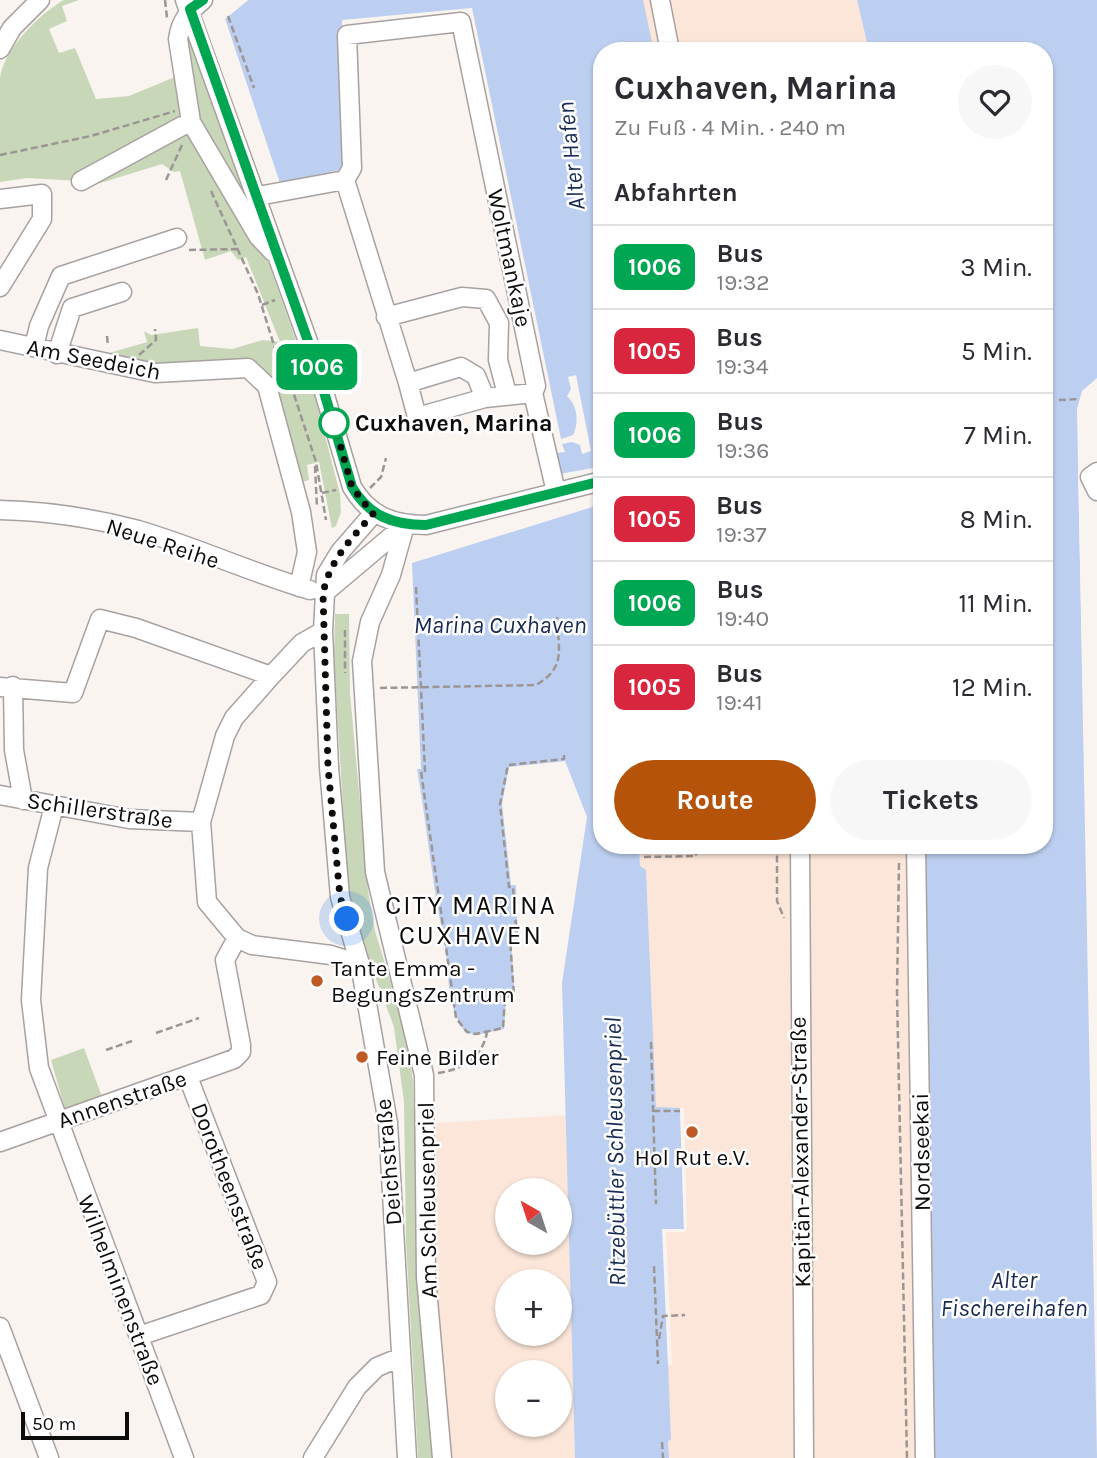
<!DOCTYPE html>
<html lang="de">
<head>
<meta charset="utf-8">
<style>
	:root { --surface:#fff; --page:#f7f7f7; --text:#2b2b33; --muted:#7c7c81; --line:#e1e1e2; --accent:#b45309 }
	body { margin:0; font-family:Karla,sans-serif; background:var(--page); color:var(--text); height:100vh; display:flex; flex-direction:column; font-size:26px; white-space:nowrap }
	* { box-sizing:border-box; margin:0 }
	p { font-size:23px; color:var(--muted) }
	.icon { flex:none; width:38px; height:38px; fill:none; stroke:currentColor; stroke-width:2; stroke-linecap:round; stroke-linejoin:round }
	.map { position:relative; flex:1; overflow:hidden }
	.drawer { position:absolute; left:593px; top:42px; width:460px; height:812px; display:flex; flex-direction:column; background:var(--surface); border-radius:28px; box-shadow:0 2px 5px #0004 }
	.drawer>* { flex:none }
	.badge { padding:0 14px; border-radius:10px; font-size:24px; line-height:46px }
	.needle { width:46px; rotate:321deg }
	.fabs { position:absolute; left:495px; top:1178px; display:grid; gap:14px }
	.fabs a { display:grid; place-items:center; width:77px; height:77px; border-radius:50%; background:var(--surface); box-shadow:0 2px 5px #0004; font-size:35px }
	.scale { position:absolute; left:21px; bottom:18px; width:108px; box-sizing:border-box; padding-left:7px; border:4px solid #0e0c0b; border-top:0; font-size:19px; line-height:24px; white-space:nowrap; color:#0e0c0b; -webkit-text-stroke:5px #fff; paint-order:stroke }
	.you { position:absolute; width:35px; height:35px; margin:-18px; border:5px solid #fff; border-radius:50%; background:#1a73e8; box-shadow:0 0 0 10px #1a73e833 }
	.map>.badge { position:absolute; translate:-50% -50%; box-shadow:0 0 0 4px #fff }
	h2 { padding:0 21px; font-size:26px; line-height:63px }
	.round { display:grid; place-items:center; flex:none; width:74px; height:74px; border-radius:37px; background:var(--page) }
	.summary { display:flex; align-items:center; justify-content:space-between; height:119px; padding:0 21px }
	h1 { font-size:33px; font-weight:700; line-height:52px }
	.cta { display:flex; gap:14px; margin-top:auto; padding:14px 21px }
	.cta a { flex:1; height:80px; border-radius:42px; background:var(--accent); color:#fff; font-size:28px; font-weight:700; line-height:80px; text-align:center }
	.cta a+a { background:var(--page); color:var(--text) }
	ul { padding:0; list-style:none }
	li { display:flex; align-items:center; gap:21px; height:84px; padding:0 21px; border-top:2px solid var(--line) }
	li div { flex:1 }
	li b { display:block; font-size:26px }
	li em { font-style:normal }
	li .badge { min-width:77px; font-weight:700; text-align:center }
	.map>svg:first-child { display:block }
</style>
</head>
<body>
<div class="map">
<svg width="1097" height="1458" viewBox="0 0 1097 1458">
	<rect width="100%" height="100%" fill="#faf4f1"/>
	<path fill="#fce6d9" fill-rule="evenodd" d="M 643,0 L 857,0 L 869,51 L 654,51 Z
		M 639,845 L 924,845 L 935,1458 L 669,1458 L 668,1441 L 671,1440 L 662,1229 L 684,1228 L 680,1108 L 656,1108 L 646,870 L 640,866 Z
		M 566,1115 L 575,1458 L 433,1458 L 420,1286 L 415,1128 L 434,1123 ZM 508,1190 L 560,1190 L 560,1242 L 508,1242 ZM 508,1281 L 560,1281 L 560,1334 L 508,1334 ZM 508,1372 L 560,1372 L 560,1424 L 508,1424 Z"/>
	<path fill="#c7d7b8" d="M 64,0 L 79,0 L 62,6 L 67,21 L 49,29 L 59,53 L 75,48 L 96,99 L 129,96 L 187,72 L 186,31 L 312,385 L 340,494 L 341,512 L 336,526 L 332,528 L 319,462 L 307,465 L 309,480 L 299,483 L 267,376 L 261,366 L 251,361 L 168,369 L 106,354 L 147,342 L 144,331 L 151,335 L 198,328 L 200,346 L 232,349 L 263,340 L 280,342 L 246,257 L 238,260 L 231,251 L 205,260 L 180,171 L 174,172 L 162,164 L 81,189 L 80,181 L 27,178 L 0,182 C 0,148 0,111 0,78 C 4,49 39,14 64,0 Z
		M 335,614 L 349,614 L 350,693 L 368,891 L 375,931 L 407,1035 L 413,1082 L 420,1286 L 433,1458 L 418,1458 L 406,1241 L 404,1102 L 394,1027 L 362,942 L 352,909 L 347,875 L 334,658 Z
		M 84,1048 L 102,1097 L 65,1109 L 51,1060 Z"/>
	<path fill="#bdcff0" d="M 248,0 L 643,0 L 654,51 L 602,51 L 602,500 L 593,468 L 560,474 L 555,453 L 565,452 L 562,444 L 572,442 L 580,445 L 582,454 L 591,451 L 576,375 L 568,377 L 571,389 L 567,396 C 578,406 579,423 573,435 L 561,439 L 472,8 L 342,20 L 344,169 L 280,183 L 225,19 Z
		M 857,0 L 1097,0 L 1097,378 L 1082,391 L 1077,409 L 1097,1458 L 935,1458 L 925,845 L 1045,845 L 1045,51 L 869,51 Z
		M 602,504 L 602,845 L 639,845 L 640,866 L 646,870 L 656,1107 L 680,1108 L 684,1229 L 663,1229 L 671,1440 L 668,1441 L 669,1458 L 575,1458 L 562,983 L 587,817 L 565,761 L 509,767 L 502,804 L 511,885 L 516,885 L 518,940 L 511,941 L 515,997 L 506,999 L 504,1029 L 476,1035 L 465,1032 C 445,1004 450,973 444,940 C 432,884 427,826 417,769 L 421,769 L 412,563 Z"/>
	<path fill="#faf4f1" d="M 243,0 L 248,0 L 225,19 L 277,176 L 274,177 L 221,20 Z
		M 1082,468 L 1097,1189 L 1097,1353 L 1078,469 Z
		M 680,1108 L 684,1108 L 687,1229 L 684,1232 L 666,1232 L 672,1365 L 668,1365 L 662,1229 L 684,1229 Z"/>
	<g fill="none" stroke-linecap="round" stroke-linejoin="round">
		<g stroke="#a8a19f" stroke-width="21">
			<path id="minor" d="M 185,0 L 314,358 L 352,487 C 369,516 393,525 426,525 L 602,481
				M 203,0 C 189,12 181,19 178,39 L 191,122 L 258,236 L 273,252
				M 660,0 L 670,51
				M 0,49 L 12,28 L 40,0
				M 345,180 L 408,383 L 461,367 L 476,376 L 485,398 L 533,393
				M 81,181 L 182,126
				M 258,196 L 345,180 L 352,168 L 347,35 L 461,22 L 536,386 L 533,393 L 556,492
				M 0,199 L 42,194 L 42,219 L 0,287
				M 386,317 L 462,297 L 486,299 L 499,323 L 498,360 L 507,394
				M 0,340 L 155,373 L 248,368 L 267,386 L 301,512 L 307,552 L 299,587
				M 34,347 L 39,326 L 61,276 L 177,238
				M 57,354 L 72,308 L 122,292
				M 408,383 L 417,417 L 485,398
				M 1097,472 L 1090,477 L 1097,491
				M 0,510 C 46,511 93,518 138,530 C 196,547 252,573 310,590
				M 373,514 L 340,552 L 326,575 L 323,631 L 329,767 L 340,897 L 360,964 L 388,1123 L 407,1458
				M 405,525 L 391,575 L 370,622 L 362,661 L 375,872 L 424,1075 L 426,1277 L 442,1458
				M 323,594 L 405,525
				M 323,631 L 302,643 L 271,676 L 234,718 L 225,736 L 201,822 L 207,902 L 237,938 L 252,945 L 331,955 L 360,964
				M 13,686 L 14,750 L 23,800
				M 0,687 L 73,693 L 100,619 L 136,628 L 271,676
				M 0,795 L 129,819 L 201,822
				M 54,806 L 38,868 L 31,1000 L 39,1068 L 184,1458
				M 800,845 L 804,1458
				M 916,845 L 925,1458
				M 0,1142 L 234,1059 L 241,1052 L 241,1045 L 225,960 L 237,938
				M 0,1327 L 49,1458
				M 139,1336 L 261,1295 L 267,1282 L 188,1077
				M 313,1458 L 357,1387 L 377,1367 L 401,1357"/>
		</g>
		<path stroke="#9b9694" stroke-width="2.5" stroke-dasharray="7 3.5" stroke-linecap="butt" d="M 165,0 L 167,18
			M 228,16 L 254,88
			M 0,155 L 91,136 L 175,111
			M 166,180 L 182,145
			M 211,191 L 258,294 L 277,355 L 286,370 L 316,462 L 326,520
			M 189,250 L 238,249
			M 262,305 L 275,300
			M 107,336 L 108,346
			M 139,355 L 156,340 L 155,329
			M 1059,400 L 1079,399
			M 315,466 L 317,507
			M 370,488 L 381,477 L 386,458
			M 322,493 L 336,490
			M 416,587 L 425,771 L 421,771 L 456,1018 L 467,1032 L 476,1034 L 503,1028 L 505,997 L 514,996 L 510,939 L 517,939 L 513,887 L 509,887 L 500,804 L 508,765 L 564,759 L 564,755
			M 345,630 L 345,673
			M 380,688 L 536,685 C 567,667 558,649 557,617
			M 704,845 L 704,850
			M 777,845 L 777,901 L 784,918
			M 644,857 L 696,856 L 696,850
			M 899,863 L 897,994 L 907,1458
			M 156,1033 L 199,1018
			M 651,1042 L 656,1204
			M 106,1050 L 132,1041
			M 438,1073 C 462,1070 483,1057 487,1032
			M 653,1111 L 680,1111
			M 654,1266 L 658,1364
			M 659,1339 L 663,1316 L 685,1315
			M 662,1442 L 663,1458"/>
		<use href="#minor" stroke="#fff" stroke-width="18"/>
	</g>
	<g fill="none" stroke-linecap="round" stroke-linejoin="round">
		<g stroke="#fff" stroke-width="16">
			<path id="line" d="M 203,0 L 190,9 L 314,358 L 352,487 C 369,516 393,525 426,525 L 602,481"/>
		</g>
		<use href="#line" stroke="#00a651" stroke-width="10"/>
		<path stroke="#0e0c0b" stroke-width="7" stroke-dasharray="0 12.6" d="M 334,423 L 352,487 L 373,514 C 351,539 329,561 323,594 L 328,767 L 340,897 L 347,919"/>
	</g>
	<circle fill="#fff" stroke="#00a651" stroke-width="3.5" cx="334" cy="423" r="14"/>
	<g fill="#bf5a25" stroke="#fff" stroke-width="2.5">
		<circle cx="317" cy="981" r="7"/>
		<circle cx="362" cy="1057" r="7"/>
		<circle cx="692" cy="1132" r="7"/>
	</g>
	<g text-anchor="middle" stroke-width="5" stroke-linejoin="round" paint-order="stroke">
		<g font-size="23" fill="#0e0c0b" stroke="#fff">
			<text transform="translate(510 258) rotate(78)" y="8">Woltmankaje</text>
			<text transform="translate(94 359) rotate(11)" y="8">Am Seedeich</text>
			<text transform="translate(163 543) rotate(18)" y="8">Neue Reihe</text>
			<text transform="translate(100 810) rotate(8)" y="8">Schillerstraße</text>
			<text transform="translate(122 1099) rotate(-19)" y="8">Annenstraße</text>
			<text transform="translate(800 1152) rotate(-91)" y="8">Kapitän-Alexander-Straße</text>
			<text transform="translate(921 1152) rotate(-91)" y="8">Nordseekai</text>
			<text transform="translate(388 1162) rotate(-95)" y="8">Deichstraße</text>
			<text transform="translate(230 1186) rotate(69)" y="8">Dorotheenstraße</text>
			<text transform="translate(427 1200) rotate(-91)" y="8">Am Schleusenpriel</text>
			<text transform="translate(121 1290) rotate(69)" y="8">Wilhelminenstraße</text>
		</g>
		<g font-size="23" font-weight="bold" fill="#0e0c0b" stroke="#fff" text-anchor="start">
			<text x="355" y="431">Cuxhaven, Marina</text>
		</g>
		<g font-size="23" fill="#0e0c0b" stroke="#fff" text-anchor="start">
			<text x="331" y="976">Tante Emma -<tspan x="331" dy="26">BegungsZentrum</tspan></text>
			<text x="376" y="1065">Feine Bilder</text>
			<text x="692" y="1165" text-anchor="middle">Hol Rut e.V.</text>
		</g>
		<g font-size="24" font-style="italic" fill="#162a53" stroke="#fff">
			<text transform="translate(571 156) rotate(-96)" y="8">Alter Hafen</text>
			<text x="500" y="633">Marina Cuxhaven</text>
			<text transform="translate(615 1152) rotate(-91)" y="8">Ritzebüttler Schleusenpriel</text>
			<text x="1014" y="1288">Alter<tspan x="1014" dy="28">Fischereihafen</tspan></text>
		</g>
		<g font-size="26" letter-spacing="2" fill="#0e0c0b" stroke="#fff">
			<text x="471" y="914">CITY MARINA<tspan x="471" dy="30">CUXHAVEN</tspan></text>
		</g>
	</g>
</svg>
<div class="fabs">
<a><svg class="needle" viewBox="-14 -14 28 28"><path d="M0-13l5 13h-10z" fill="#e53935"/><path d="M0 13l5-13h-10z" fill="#7c7c81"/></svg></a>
<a>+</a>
<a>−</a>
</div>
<div class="scale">50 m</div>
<div class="you" style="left:347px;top:919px"></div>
<b class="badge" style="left:317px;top:367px;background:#00a651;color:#fff">1006</b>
<section class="drawer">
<div class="summary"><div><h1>Cuxhaven, Marina</h1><p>Zu Fuß · 4 Min. · 240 m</p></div><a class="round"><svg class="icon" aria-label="heart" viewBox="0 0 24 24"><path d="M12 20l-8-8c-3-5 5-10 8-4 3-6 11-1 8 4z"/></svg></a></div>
<h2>Abfahrten</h2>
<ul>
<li><span class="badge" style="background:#00a651;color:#fff">1006</span><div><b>Bus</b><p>19:32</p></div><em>3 Min.</em></li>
<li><span class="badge" style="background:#d7263d;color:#fff">1005</span><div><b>Bus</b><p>19:34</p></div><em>5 Min.</em></li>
<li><span class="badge" style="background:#00a651;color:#fff">1006</span><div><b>Bus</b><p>19:36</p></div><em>7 Min.</em></li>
<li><span class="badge" style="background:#d7263d;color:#fff">1005</span><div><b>Bus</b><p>19:37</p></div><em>8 Min.</em></li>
<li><span class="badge" style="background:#00a651;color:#fff">1006</span><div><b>Bus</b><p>19:40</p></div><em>11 Min.</em></li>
<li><span class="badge" style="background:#d7263d;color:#fff">1005</span><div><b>Bus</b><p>19:41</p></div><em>12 Min.</em></li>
</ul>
<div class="cta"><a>Route</a><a>Tickets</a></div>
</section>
</div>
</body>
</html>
